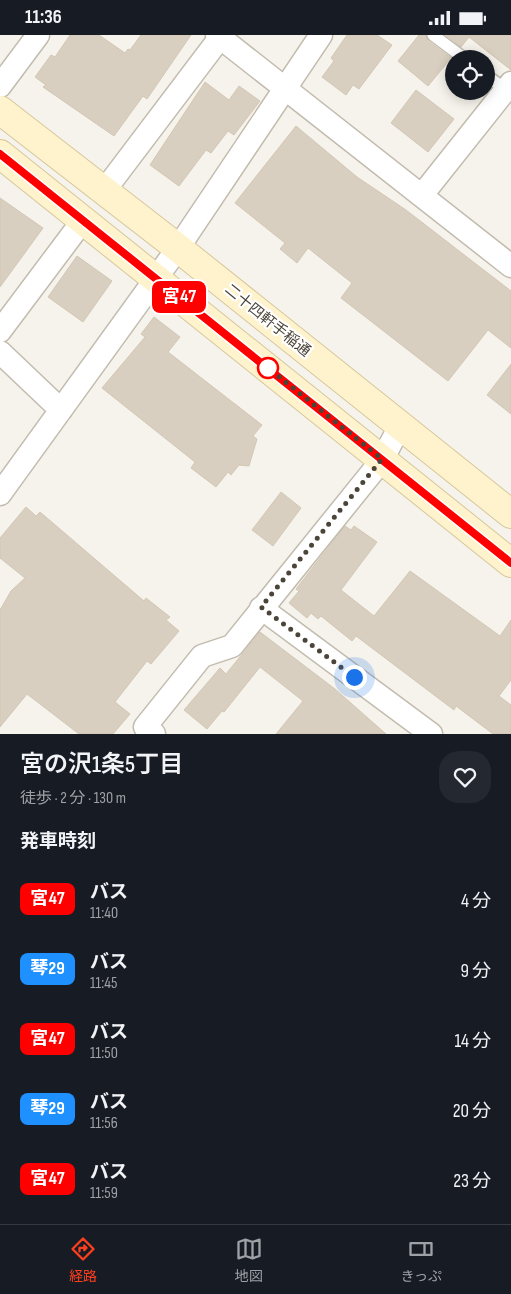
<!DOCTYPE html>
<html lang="ja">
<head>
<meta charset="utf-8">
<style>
	:root { --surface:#171b24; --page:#242831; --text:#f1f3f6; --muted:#9ea1a6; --line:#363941; --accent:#fc3f1d }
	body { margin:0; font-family:"Sofia Sans Condensed","Noto Sans JP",sans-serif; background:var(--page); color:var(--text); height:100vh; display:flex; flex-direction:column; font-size:19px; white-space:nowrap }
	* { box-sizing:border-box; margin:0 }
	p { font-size:16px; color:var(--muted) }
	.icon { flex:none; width:28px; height:28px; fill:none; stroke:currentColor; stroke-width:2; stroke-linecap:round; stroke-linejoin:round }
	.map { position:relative; height:699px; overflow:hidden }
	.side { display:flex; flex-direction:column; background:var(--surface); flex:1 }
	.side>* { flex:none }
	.badge { padding:0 10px; border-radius:8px; font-size:18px; line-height:32px }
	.buttons { position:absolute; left:445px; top:15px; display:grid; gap:10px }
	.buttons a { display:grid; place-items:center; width:50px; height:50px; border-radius:50%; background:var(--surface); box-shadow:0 2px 12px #0003; font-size:25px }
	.you { position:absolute; width:25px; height:25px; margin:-12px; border:4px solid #fff; border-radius:50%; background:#1a73e8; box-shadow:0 0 0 8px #1a73e833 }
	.map>.badge { position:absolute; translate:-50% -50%; box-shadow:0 0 0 2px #fff }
	h2 { padding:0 20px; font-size:19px; line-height:45px }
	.round { display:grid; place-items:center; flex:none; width:52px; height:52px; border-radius:20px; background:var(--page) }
	.head { display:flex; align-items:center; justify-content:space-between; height:85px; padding:0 20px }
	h1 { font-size:24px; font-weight:600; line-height:38px }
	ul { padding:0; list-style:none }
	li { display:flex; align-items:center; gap:15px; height:70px; padding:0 20px }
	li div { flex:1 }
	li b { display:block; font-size:19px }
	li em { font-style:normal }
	li .badge { min-width:55px; font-weight:700; text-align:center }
	.status { display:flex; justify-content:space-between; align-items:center; height:35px; padding:0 25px; background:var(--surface); direction:ltr }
	.status svg { height:14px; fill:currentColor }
	.dock { display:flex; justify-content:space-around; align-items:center; height:70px; border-top:1px solid var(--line); background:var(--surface); font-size:14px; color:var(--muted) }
	.dock a { display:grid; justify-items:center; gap:2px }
	.dock .current { color:var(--accent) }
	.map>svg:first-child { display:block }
</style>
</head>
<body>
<div class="status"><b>11:36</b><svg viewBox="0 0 49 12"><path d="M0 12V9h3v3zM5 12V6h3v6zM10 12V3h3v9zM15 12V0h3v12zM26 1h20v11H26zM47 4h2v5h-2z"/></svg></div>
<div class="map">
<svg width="511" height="699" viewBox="0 0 511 699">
	<rect width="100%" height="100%" fill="#f6f3ec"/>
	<path fill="#d8cfc1" stroke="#d3c7b4" d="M 70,0 L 99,0 L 125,18 L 128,14 L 130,15 L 141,0 L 191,0 L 147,64 L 143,61 L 114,101 L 43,52 L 46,50 L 35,42 L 51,20 L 55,22 Z
		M 347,0 L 377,0 L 392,10 L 359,54 L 353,50 L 346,60 L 322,42 L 334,26 L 331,23 Z
		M 419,0 L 426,0 L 428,6 L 451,23 L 428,51 L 398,26 Z
		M 446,0 L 511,0 L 511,35 L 469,2 L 461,12 Z
		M 205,47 L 229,65 L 239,51 L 260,66 L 234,100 L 228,96 L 211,118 L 206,115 L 179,151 L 150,130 Z
		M 416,55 L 454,84 L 428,117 L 391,88 Z
		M 296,91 L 357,142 L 406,175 L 511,256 L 511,313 L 488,295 L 448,346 L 341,263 L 352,248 L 308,213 L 297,228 L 280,214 L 285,208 L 235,168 Z
		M 0,163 L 43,193 L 0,252 Z
		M 77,221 L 112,246 L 83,287 L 48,262 Z
		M 154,282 L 180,302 L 168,317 L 262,390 L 253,401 L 257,404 L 249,431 L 239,430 L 231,440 L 228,437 L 216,452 L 191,433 L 195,427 L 102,353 L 145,302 L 141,299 Z
		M 511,329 L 511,379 L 487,360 Z
		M 281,457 L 301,473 L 273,511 L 252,495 Z
		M 26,472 L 36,481 L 40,477 L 144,566 L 146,563 L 170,582 L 166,585 L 179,596 L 151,629 L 147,626 L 115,667 L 130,679 L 113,699 L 79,699 L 27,659 L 0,692 L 0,575 L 11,556 L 25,543 L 0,523 L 0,503 Z
		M 345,491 L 351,495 L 354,491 L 377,507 L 341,555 L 374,581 L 410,536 L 500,601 L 511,585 L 511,645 L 499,661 L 511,670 L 511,699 L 493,699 L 456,671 L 454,675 L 356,601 L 352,606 L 321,581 L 318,584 L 311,578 L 307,583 L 289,568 L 299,556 L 296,554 Z
		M 260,597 L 335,654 L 386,699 L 276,699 L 303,666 L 260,632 L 224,677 L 222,676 L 207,694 L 184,675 L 220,633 L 226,639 Z"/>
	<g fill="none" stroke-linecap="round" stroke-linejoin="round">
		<g stroke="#c2bbae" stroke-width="14">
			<path id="lane" d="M 433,0 L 465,24
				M 486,40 L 509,57"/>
		</g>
		<g stroke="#c2bbae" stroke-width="25">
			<path id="street" d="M 217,0 L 511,231
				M 0,51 L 38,0
				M 104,156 L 222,0
				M 422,160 L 511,48
				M 0,296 L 84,184
				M 0,317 L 61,375
				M 0,459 L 178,213 L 321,0
				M 261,573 L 431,699
				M 154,699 L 145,692 L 202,621 L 232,611 L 382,425 L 400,391"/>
		</g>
		<g stroke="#d6c79b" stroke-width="30">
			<path id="secondary" d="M 0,75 L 178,213 L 511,479
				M 0,119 L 511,528"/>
		</g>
		<use href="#lane" stroke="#fff" stroke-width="11"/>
		<use href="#street" stroke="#fff" stroke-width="22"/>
		<use href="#secondary" stroke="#fff3cd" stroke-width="28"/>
	</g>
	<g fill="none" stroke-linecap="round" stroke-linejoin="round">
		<g stroke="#fff" stroke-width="11">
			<path id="line" d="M 0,119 L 511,528"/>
		</g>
		<use href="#line" stroke="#f00" stroke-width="8"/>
		<path stroke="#4b4439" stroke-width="5" stroke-dasharray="0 9" d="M 268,333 L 263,329 L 382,424 L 261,572 L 354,642"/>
	</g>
	<circle fill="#fff" stroke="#f00" stroke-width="2.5" cx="268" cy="333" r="10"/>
	<g text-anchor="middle" stroke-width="4.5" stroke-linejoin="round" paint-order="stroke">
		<g font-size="15" fill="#4b4439" stroke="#fff">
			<text transform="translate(268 285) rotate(39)" y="5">二十四軒手稲通</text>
		</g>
	</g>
</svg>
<div class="buttons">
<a><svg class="icon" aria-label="locate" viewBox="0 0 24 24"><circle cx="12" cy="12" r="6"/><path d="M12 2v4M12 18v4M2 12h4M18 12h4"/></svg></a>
</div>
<div class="you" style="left:354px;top:642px"></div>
<b class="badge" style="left:179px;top:262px;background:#f00;color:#fff">宮47</b>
</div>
<section class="side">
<div class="head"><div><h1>宮の沢1条5丁目</h1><p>徒歩 · 2 分 · 130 m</p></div><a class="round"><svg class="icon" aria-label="heart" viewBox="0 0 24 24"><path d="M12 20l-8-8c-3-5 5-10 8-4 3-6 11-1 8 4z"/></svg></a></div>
<h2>発車時刻</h2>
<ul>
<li><span class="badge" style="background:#f00;color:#fff">宮47</span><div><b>バス</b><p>11:40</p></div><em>4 分</em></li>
<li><span class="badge" style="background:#1e90ff;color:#fff">琴29</span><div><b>バス</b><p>11:45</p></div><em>9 分</em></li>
<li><span class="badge" style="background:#f00;color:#fff">宮47</span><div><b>バス</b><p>11:50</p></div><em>14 分</em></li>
<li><span class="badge" style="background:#1e90ff;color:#fff">琴29</span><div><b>バス</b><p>11:56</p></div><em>20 分</em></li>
<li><span class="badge" style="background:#f00;color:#fff">宮47</span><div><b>バス</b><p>11:59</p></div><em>23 分</em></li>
</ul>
</section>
<nav class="dock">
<a class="current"><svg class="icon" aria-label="directions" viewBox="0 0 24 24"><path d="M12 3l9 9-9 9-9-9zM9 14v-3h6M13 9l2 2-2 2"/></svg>経路</a>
<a><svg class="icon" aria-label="map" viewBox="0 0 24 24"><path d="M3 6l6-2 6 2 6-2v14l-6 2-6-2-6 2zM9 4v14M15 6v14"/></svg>地図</a>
<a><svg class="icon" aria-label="tickets" viewBox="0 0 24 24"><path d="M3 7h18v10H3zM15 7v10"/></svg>きっぷ</a>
</nav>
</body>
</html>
